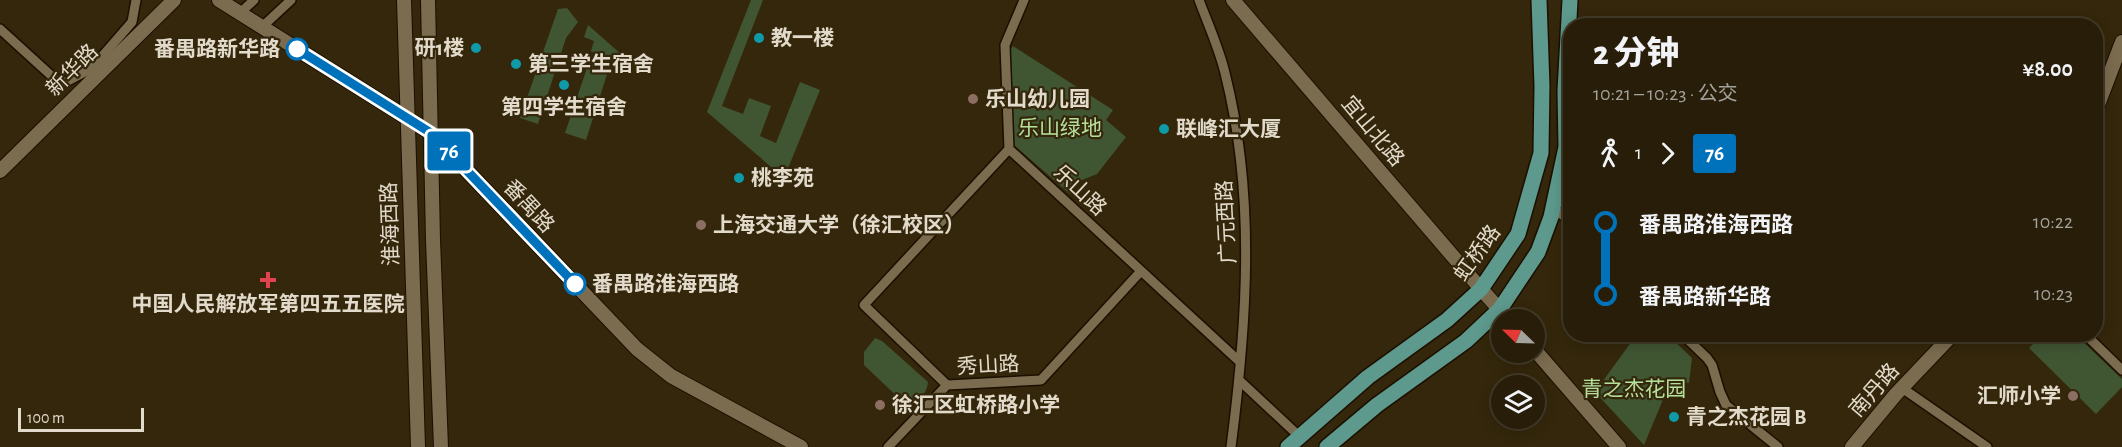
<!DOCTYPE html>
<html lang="zh">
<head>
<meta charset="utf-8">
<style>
	:root { --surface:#271d08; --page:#332a16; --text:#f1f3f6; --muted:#a4a29c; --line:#433b29 }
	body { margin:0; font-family:"Alegreya Sans","Noto Sans SC",sans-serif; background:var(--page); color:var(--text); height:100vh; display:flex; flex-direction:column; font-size:22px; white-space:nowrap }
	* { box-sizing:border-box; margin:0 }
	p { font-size:20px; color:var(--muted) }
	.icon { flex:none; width:33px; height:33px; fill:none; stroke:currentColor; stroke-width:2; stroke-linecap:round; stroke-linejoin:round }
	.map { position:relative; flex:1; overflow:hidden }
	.sheet { position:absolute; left:1563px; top:18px; width:540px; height:324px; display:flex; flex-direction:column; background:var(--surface); border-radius:24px; box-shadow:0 3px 15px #0003,0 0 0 2px var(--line) }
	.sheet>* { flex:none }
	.badge { padding:0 12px; border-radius:4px; font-size:21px; line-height:39px }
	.needle { width:39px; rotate:293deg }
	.tools { position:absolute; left:1491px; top:309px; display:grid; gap:12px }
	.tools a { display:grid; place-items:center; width:54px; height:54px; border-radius:50%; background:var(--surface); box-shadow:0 3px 15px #0003,0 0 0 2px var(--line); font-size:30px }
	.scale { position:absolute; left:18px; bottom:15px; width:126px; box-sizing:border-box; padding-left:6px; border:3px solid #e2daca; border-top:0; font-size:16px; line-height:21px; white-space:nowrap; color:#e2daca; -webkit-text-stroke:4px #34270b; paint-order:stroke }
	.map>.badge { position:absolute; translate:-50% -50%; box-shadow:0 0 0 3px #fff }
	.legs { display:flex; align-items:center; gap:9px; height:66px; padding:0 30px; font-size:20px }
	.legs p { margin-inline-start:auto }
	.overview { display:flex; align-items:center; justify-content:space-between; height:102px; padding:0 30px }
	h1 { font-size:33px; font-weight:800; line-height:45px }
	ul { padding:0 30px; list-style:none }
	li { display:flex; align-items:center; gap:21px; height:72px; font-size:22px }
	li i { display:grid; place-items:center; width:9px; height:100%; margin:0 8px; background:currentColor }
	li i::after { content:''; width:15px; height:15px; margin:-8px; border:4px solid; border-radius:50%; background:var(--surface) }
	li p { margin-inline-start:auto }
	li:first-child i { background:linear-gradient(#0000 50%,currentColor 0) }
	li:last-child i { background:linear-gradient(currentColor 50%,#0000 0) }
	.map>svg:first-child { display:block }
</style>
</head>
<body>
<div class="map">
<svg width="2122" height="447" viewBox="0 0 2122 447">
	<rect width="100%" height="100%" fill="#34270b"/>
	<path fill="#405633" d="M 751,0 L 763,0 L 722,106 L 743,114 L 749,98 L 771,106 L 760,136 L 776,143 L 800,82 L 820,90 L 784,178 L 707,112 Z
		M 567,8 L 578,22 L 566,38 L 538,124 L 520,118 L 558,9 Z
		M 588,25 L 630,62 L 626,70 L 618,64 L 591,51 L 594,41 L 584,37 Z
		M 1013,46 L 1113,110 L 1106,120 L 1126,137 L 1097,174 L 1082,180 L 1070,194 L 1014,145 L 1010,51 Z
		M 590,59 L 610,65 L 586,140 L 565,133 Z
		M 1637,334 L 1668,335 L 1692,358 L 1689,383 L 1666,380 L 1662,402 L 1644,445 L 1595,392 Z
		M 2042,335 L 2076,335 L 2122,379 L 2122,387 L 2096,414 L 2029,348 Z
		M 875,338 L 882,341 L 928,382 C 927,393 920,399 911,405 L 904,403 L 864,365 L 864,352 Z"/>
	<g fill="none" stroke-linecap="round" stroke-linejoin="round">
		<g stroke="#1c0f00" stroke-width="12">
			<path id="street" d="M 1024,0 L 1005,45 L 1009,149 L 1240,362
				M 1199,0 C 1208,24 1219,48 1225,73 C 1256,196 1247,323 1231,447
				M 240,13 L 254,0
				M 262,27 L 291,0
				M 0,29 L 56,80 L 66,82 L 92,68 L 100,72
				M 92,68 L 132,22 L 136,0
				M 1553,209 L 1570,220
				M 1682,334 L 1707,358 L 1712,365 L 1720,392 L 1726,405 L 1778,447
				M 2085,334 L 2122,370
				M 1239,380 L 1299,436
				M 947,385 L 864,305 L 1009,149
				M 1902,388 L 1987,447
				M 888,447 L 947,385 L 1041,380 L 1141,271"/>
		</g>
		<g stroke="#1c0f00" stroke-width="16">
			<path id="secondary" d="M 219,0 L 431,133 L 637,349 L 671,376 L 801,447
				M 404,0 L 418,447
				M 428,0 L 433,240 L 441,447
				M 1233,0 L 1481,289 L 1509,320
				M 2096,110 L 2122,42
				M 0,171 L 174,0
				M 1534,349 L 1619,447
				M 1852,447 L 1896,394 L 1953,334"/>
		</g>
		<g stroke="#1c0f00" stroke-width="18">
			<path id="primary" d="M 1288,447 L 1368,377 L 1447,320 L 1481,289 L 1518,234 L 1541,153 L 1542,86 L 1539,0
				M 1327,447 L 1377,405 L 1466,341 L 1500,309 L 1538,252 L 1551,217 L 1566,147 L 1565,91 L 1570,0"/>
		</g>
		<use href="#street" stroke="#7b6c4f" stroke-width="9"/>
		<use href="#secondary" stroke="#7b6c4f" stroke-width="14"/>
		<use href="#primary" stroke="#5d998c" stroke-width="15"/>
	</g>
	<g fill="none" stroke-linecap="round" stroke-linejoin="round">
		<g stroke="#fff" stroke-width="14">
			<path id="line-1" d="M 297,49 L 431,133 L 575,284"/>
		</g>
		<use href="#line-1" stroke="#0072bc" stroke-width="9"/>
	</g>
	<g fill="#0f9aa8" stroke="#34270b" stroke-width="2">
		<circle cx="759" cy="38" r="6"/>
		<circle cx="476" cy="48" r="6"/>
		<circle cx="516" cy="64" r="6"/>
		<circle cx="564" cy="85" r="6"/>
		<circle cx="1164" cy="129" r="6"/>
		<circle cx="739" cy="178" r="6"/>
		<circle cx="1674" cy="417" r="6"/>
	</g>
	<g fill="#fff" stroke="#0072bc" stroke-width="3">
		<circle cx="297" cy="49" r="10"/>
		<circle cx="575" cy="284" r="10"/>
	</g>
	<g fill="#8d6e63" stroke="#34270b" stroke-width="2">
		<circle cx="973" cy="99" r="6"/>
		<circle cx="701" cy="225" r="6"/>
		<circle cx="2073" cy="396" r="6"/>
		<circle cx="880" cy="405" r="6"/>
	</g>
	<path fill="#e0444e" stroke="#34270b" stroke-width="2" d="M265 271h6v6h6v6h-6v6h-6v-6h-6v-6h6z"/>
	<g text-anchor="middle" stroke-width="4.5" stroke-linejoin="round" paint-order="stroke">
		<g font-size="21" font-weight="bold" fill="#e2daca" stroke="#34270b" text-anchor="start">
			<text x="771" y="45">教一楼</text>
			<text x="464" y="55" text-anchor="end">研1楼</text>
			<text x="528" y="71">第三学生宿舍</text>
			<text x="985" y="106">乐山幼儿园</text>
			<text x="564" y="114" text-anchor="middle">第四学生宿舍</text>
			<text x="1176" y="136">联峰汇大厦</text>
			<text x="751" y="185">桃李苑</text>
			<text x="713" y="232">上海交通大学（徐汇校区）</text>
			<text x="268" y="311" text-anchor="middle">中国人民解放军第四五五医院</text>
			<text x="2061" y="403" text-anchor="end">汇师小学</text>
			<text x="892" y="412">徐汇区虹桥路小学</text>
			<text x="1686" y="424">青之杰花园 B</text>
		</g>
		<g font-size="21" font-weight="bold" fill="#e2daca" stroke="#34270b" text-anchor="end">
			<text x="280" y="56">番禺路新华路</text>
			<text x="592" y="291" text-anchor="start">番禺路淮海西路</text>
		</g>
		<g font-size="21" fill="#e2daca" stroke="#34270b">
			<text transform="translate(72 70) rotate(-45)" y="7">新华路</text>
			<text transform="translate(1373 131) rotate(50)" y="7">宜山北路</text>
			<text transform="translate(1080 190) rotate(43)" y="7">乐山路</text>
			<text transform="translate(529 206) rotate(47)" y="7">番禺路</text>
			<text transform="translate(1226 222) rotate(-93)" y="7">广元西路</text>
			<text transform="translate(390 224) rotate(-92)" y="7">淮海西路</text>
			<text transform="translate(1477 253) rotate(-54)" y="7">虹桥路</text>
			<text transform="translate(988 365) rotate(-3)" y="7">秀山路</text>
			<text transform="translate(1874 390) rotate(-49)" y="7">南丹路</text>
		</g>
		<g font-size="21" fill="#b5e09b" stroke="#34270b">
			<text x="1060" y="135">乐山绿地</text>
			<text x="1634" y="396">青之杰花园</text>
		</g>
	</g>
</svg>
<div class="tools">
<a><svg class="needle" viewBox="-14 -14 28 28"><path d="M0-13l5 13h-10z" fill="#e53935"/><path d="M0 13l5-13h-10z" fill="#a4a29c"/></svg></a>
<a><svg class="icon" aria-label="layers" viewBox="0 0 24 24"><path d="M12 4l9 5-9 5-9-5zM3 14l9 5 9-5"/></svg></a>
</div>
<div class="scale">100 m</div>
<b class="badge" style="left:449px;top:151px;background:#0072bc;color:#fff">76</b>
<section class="sheet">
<div class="overview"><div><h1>2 分钟</h1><p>10:21 – 10:23 · 公交</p></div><b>¥8.00</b></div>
<div class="legs"><svg class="icon" aria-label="walk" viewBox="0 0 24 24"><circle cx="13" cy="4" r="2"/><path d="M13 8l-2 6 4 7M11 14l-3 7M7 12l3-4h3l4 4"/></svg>1<svg class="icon" aria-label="forward" viewBox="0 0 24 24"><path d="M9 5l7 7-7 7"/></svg><b class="badge" style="background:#0072bc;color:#fff">76</b></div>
<ul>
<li><i style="color:#0072bc"></i><b>番禺路淮海西路</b><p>10:22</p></li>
<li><i style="color:#0072bc"></i><b>番禺路新华路</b><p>10:23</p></li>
</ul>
</section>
</div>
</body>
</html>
